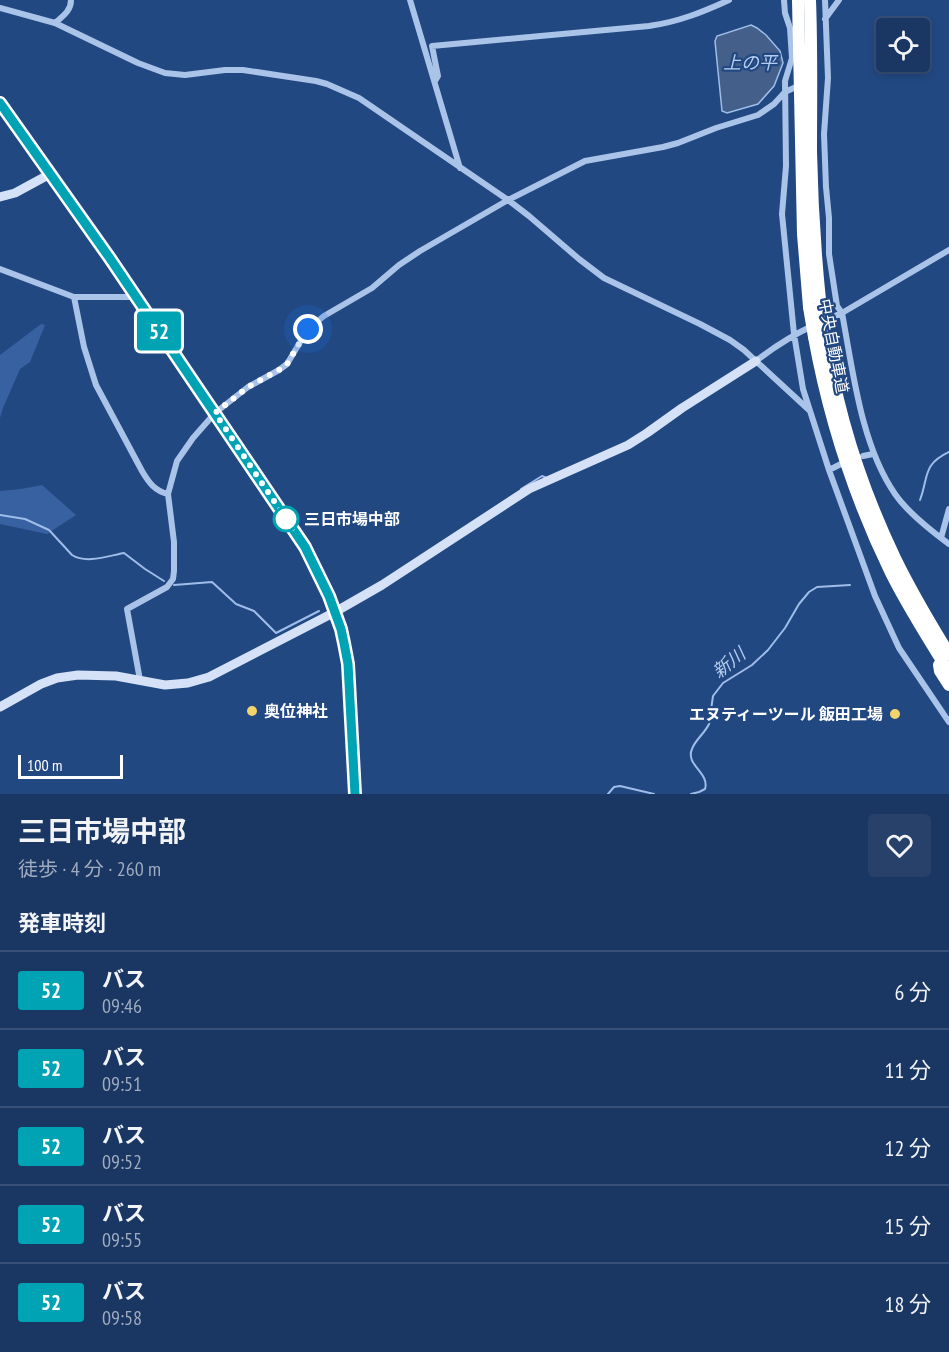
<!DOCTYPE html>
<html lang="ja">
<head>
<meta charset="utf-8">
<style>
	:root { --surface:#1a3662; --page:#27416b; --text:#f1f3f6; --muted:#9fabbe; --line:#385077 }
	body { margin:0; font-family:"PT Sans Narrow","Noto Sans JP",sans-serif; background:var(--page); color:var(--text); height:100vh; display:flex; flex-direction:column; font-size:22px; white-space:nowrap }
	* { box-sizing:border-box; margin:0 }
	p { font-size:20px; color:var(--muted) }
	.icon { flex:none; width:33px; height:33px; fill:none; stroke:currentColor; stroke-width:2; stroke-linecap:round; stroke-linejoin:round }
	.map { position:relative; height:794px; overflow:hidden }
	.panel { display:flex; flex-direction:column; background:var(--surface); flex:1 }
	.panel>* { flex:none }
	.badge { padding:0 12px; border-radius:4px; font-size:21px; line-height:39px }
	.buttons { position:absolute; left:876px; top:18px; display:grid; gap:12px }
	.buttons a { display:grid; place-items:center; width:54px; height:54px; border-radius:6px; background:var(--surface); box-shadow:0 3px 9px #0003,0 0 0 2px var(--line); font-size:30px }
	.scale { position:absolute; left:18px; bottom:15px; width:105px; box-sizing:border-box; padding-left:6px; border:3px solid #fff; border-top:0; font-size:16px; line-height:21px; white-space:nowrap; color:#fff; -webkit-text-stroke:4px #224882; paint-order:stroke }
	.you { position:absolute; width:30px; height:30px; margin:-15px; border:4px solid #fff; border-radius:50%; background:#1a73e8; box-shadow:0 0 0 9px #1a73e833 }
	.map>.badge { position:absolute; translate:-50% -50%; box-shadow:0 0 0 3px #fff }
	h2 { padding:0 18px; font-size:22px; line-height:54px }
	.round { display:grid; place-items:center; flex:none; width:63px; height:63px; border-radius:6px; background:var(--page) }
	.head { display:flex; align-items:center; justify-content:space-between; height:102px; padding:0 18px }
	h1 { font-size:28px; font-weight:700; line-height:45px }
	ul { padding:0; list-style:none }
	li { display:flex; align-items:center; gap:18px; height:78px; padding:0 18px; border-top:2px solid var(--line) }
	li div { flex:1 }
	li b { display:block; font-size:22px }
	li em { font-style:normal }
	li .badge { min-width:66px; font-weight:700; text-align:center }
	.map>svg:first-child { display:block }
</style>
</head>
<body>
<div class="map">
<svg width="949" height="794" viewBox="0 0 949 794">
	<rect width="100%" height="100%" fill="#224882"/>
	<path fill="#3761a0" d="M 41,324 L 45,325 L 30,362 L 20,369 L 3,408 L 0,418 L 0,355 Z
		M 42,485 L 76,515 L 47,534 L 0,524 L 0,491 L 21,489 Z"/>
	<path fill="#445f89" stroke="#9ebde9" stroke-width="1.5" d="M 751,25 L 757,28 L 766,35 L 780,51 L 783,63 L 774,86 L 758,104 L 727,113 L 722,111 L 715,41 L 717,36 Z"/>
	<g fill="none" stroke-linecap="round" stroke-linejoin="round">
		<path stroke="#9ebde9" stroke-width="2" d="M 521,489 L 542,476 L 547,478
			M 920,500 C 929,476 922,465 949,452
			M 0,515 L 25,519 L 49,530 L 72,555 C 86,564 108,556 124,553 L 145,569 L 164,581
			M 174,585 L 212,582 L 236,604 L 254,611 L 276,633 L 319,611
			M 608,794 L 614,787 L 620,786 L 654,794
			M 691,794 L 699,792 L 705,789 C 710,773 685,765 692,749 C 695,740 705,733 709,724 L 713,696 L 723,683 L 752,665 L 768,650 L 785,628 L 799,604 L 809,592 L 817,587 L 850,585"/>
		<path stroke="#aac3e8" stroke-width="6" d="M 410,0 L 460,168
			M 784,0 L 785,13 L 790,28 L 792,58 L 785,81 L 786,166 L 782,214 L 794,334 L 803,389 L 829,470 L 875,596 L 899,648 L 949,722
			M 825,0 L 828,78 L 824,134 L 826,187 L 829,218 L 829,254 L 837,306 L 842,313 C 853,371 861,445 895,494 C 908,513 930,530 949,544
			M 0,8 L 55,23 L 138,63 L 165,73 L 185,75 L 225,70 L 243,70 L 316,81 L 327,84 L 359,98 L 508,200 L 529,216 L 579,259 L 604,278 L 700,324 L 730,340 L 744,350 L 809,410
			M 825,19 L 839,0
			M 55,23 C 63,16 71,11 71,0
			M 435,81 L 438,76 L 432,46 L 649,26 C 678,22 703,12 729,0
			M 0,269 L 74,297 L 136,297
			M 74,297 L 84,347 L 96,385 L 142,471 C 149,483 155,491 168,494
			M 823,321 L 842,313 L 949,250
			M 756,361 C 774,347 793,335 814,325
			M 863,456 L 873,454
			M 829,470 L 841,464
			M 941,538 L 949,509
			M 140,680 L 127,609 L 167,587 L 173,579 L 174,571 L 174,542 L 168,494 L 177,461 L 193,438 L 215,413 L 248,387 L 279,370 L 287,364 L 308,329 L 324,316 L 372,288 L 399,265 L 420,251 L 508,200 L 585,161 L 663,147 L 678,143 L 716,128 L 758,115 L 774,104 L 785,92 L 796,87"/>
		<path stroke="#d4e1f6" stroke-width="9" d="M 0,103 L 109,257 L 305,547 L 329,596 L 341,629 L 344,643 L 348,664 L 355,794
			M 0,197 L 15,193 L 50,174
			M 0,707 L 41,684 L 57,678 L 78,675 L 116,676 L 165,685 L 188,683 L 209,677 L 335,612 L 382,585 L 529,489 L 628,445 L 647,433 L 682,408 L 756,361"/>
		<path stroke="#fff" stroke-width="12" d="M 798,0 L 803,234 L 809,307
			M 810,0 C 812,51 811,101 811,152 C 812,202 815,251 820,300
			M 825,331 C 836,409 861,487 895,558 C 911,591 930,623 949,654
			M 814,337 C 829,419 855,499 891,573 C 908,607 929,640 949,672
			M 939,665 L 940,671 L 949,685"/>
		<path stroke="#fff" stroke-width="12" d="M 820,300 L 825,331
			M 809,307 L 814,337"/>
	</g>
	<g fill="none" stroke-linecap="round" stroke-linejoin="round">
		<g stroke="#fff" stroke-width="14">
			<path id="line" d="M 0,103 L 109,257 L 305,547 L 329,596 L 341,629 L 344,643 L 348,664 L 355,794"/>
		</g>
		<use href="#line" stroke="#00a3b4" stroke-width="9"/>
		<path stroke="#fff" stroke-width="6" stroke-dasharray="0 10.8" d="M 286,519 L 292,528 L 215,413 L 248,387 L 279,370 L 287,364 L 308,329"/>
	</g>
	<circle fill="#fff" stroke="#00a3b4" stroke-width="3" cx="286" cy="519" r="12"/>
	<g fill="#f3d36c" stroke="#224882" stroke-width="2">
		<circle cx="252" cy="711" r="6"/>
		<circle cx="895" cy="714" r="6"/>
	</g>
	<g text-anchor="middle" stroke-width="4.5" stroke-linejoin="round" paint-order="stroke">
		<g font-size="16" fill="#fff" stroke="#224882">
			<text transform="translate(834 346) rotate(79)" y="6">中央自動車道</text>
		</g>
		<g font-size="16" font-weight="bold" fill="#fff" stroke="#224882" text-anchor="start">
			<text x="304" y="525">三日市場中部</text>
		</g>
		<g font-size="16" font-weight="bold" fill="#fff" stroke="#224882" text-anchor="start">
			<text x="264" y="717">奥位神社</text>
			<text x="883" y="720" text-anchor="end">エヌティーツール 飯田工場</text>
		</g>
		<g font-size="18" font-style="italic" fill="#b5cdef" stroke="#224882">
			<text x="750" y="69">上の平</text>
			<text transform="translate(729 663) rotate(-39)" y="6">新川</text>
		</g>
	</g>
</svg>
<div class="buttons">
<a><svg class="icon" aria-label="locate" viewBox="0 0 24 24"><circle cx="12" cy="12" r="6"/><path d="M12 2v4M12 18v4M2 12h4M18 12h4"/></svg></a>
</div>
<div class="scale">100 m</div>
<div class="you" style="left:308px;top:329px"></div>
<b class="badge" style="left:159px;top:331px;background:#00a3b4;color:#fff">52</b>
</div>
<section class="panel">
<div class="head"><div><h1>三日市場中部</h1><p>徒歩 · 4 分 · 260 m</p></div><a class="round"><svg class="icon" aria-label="heart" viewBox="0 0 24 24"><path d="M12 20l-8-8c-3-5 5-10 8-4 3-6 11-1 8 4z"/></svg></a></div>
<h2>発車時刻</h2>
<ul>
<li><span class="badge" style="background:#00a3b4;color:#fff">52</span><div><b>バス</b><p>09:46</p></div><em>6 分</em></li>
<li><span class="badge" style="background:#00a3b4;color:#fff">52</span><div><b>バス</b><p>09:51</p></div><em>11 分</em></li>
<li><span class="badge" style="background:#00a3b4;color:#fff">52</span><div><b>バス</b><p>09:52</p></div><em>12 分</em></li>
<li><span class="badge" style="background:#00a3b4;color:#fff">52</span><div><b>バス</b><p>09:55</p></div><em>15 分</em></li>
<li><span class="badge" style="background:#00a3b4;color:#fff">52</span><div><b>バス</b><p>09:58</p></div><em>18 分</em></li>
</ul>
</section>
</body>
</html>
